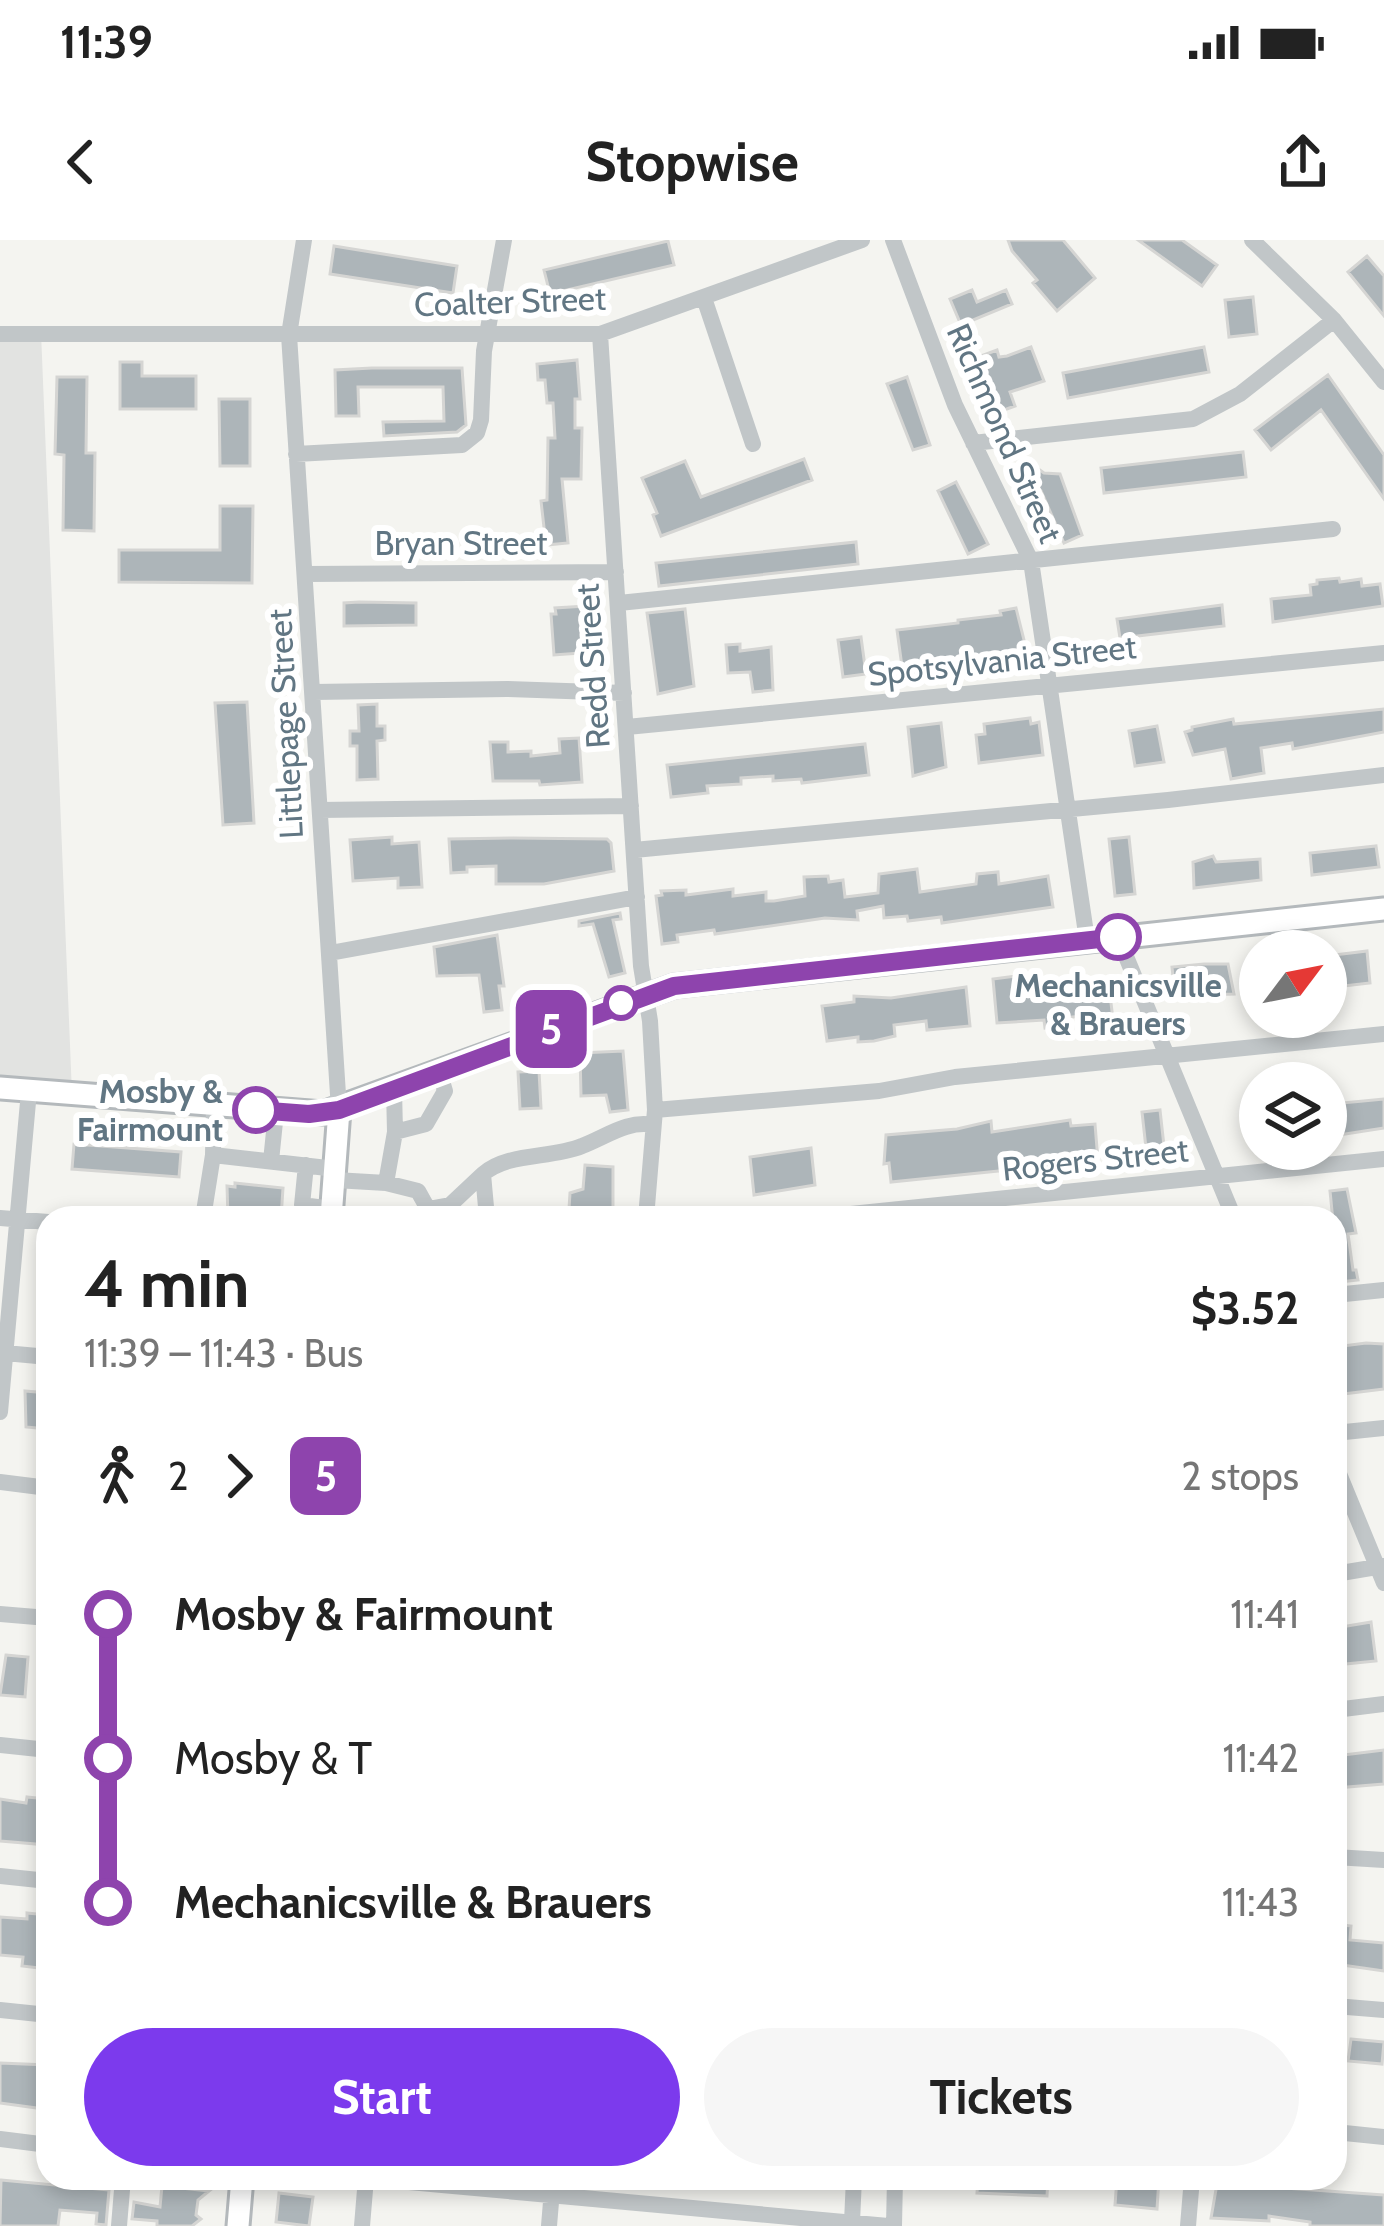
<!DOCTYPE html>
<html lang="en">
<head>
<meta charset="utf-8">
<style>
	:root { --surface:#fff; --page:#f6f6f6; --text:#222; --muted:#767676; --accent:#7c3aed }
	body { margin:0; font-family:Cabin,sans-serif; background:var(--page); color:var(--text); height:100vh; display:flex; flex-direction:column; font-size:45px; white-space:nowrap }
	* { box-sizing:border-box; margin:0 }
	p { font-size:39px; color:var(--muted) }
	.icon { flex:none; width:66px; height:66px; fill:none; stroke:currentColor; stroke-width:2; stroke-linecap:round; stroke-linejoin:round }
	.map { position:relative; flex:1; overflow:hidden }
	.panel { position:absolute; left:36px; top:966px; width:1311px; height:984px; display:flex; flex-direction:column; background:var(--surface); border-radius:36px; box-shadow:0 6px 18px #0003 }
	.panel>* { flex:none }
	.badge { padding:0 24px; border-radius:18px; font-size:42px; line-height:78px }
	.needle { width:78px; rotate:58deg }
	.buttons { position:absolute; left:1239px; top:690px; display:grid; gap:24px }
	.buttons a { display:grid; place-items:center; width:108px; height:108px; border-radius:50%; background:var(--surface); box-shadow:0 6px 18px #0003; font-size:60px }
	.map>.badge { position:absolute; translate:-50% -50%; box-shadow:0 0 0 6px #fff }
	.legs { display:flex; align-items:center; gap:18px; height:132px; padding:0 48px; font-size:39px }
	.legs p { margin-inline-start:auto }
	.summary { display:flex; align-items:center; justify-content:space-between; height:204px; padding:0 48px }
	h1 { font-size:66px; font-weight:800; line-height:90px }
	.action { display:flex; gap:24px; margin-top:auto; padding:24px 48px }
	.action a { flex:1; height:138px; border-radius:72px; background:var(--accent); color:#fff; font-size:48px; font-weight:800; line-height:138px; text-align:center }
	.action a+a { background:var(--page); color:var(--text) }
	ul { padding:0 48px; list-style:none }
	li { display:flex; align-items:center; gap:42px; height:144px; font-size:45px }
	li i { display:grid; place-items:center; width:18px; height:100%; margin:0 15px; background:currentColor }
	li i::after { content:''; width:30px; height:30px; margin:-15px; border:9px solid; border-radius:50%; background:var(--surface) }
	li p { margin-inline-start:auto }
	li:first-child i { background:linear-gradient(#0000 50%,currentColor 0) }
	li:last-child i { background:linear-gradient(currentColor 50%,#0000 0) }
	.status { display:flex; justify-content:space-between; align-items:center; height:84px; padding:0 60px; background:var(--surface); direction:ltr }
	.status svg { height:33px; fill:currentColor }
	header { display:flex; justify-content:space-between; align-items:center; height:156px; padding:0 48px; background:var(--surface); font-size:54px; font-weight:800 }
	.map>svg:first-child { display:block }
</style>
</head>
<body>
<div class="status"><b>11:39</b><svg viewBox="0 0 49 12"><path d="M0 12V9h3v3zM5 12V6h3v6zM10 12V3h3v9zM15 12V0h3v12zM26 1h20v11H26zM47 4h2v5h-2z"/></svg></div>
<header><svg class="icon" aria-label="back" viewBox="0 0 24 24"><path d="M15 5l-7 7 7 7"/></svg>Stopwise<svg class="icon" aria-label="share" viewBox="0 0 24 24"><path d="M12 15V3M7 8l5-5 5 5M5 13v7h14v-7"/></svg></header>
<div class="map">
<svg width="1384" height="1986" viewBox="0 0 1384 1986">
	<rect width="100%" height="100%" fill="#f4f4f0"/>
	<path fill="#e2e3e1" d="M 41,92 L 72,854 L 0,847 L 0,93 Z"/>
	<path fill="#adb5b9" stroke="#d5d5d3" stroke-width="3" d="M 1008,0 L 1063,0 L 1095,38 L 1057,71 L 1033,43 L 1037,40 L 1012,11 Z
		M 1138,0 L 1182,0 L 1217,25 L 1202,46 Z
		M 668,1 L 674,25 L 550,54 L 544,30 Z
		M 334,6 L 457,26 L 453,53 L 330,34 Z
		M 1367,16 L 1384,36 L 1384,76 L 1348,32 Z
		M 972,50 L 977,62 L 1006,50 L 1012,64 L 961,85 L 950,59 Z
		M 1253,57 L 1257,94 L 1229,97 L 1225,60 Z
		M 1031,107 L 1044,141 L 1010,152 L 1015,166 L 993,174 L 973,119 L 997,110 L 999,117 L 1007,116 Z
		M 1204,107 L 1209,132 L 1068,158 L 1063,133 Z
		M 577,120 L 580,159 L 575,159 L 575,188 L 582,188 L 581,239 L 562,239 L 568,303 L 546,305 L 541,261 L 547,260 L 548,198 L 555,198 L 553,163 L 547,163 L 545,140 L 538,140 L 537,124 Z
		M 120,122 L 142,122 L 142,136 L 196,136 L 196,169 L 120,169 Z
		M 372,128 L 462,128 L 466,185 L 457,192 L 384,196 L 383,182 L 444,181 L 443,147 L 358,147 L 359,176 L 336,176 L 335,130 Z
		M 1328,135 L 1384,215 L 1384,259 L 1321,170 L 1271,210 L 1255,190 Z
		M 57,137 L 87,137 L 86,213 L 95,213 L 94,291 L 63,290 L 64,215 L 55,214 Z
		M 907,137 L 930,205 L 913,210 L 887,144 Z
		M 219,159 L 250,159 L 250,226 L 220,226 Z
		M 1243,212 L 1246,237 L 1104,253 L 1101,228 Z
		M 804,219 L 812,240 L 661,296 L 653,275 L 657,273 L 642,238 L 685,221 L 701,257 Z
		M 1030,223 L 1044,233 L 1060,234 L 1082,295 L 1064,303 L 1041,251 L 1036,252 Z
		M 956,242 L 988,304 L 968,314 L 938,251 Z
		M 220,266 L 253,266 L 252,343 L 119,342 L 119,310 L 220,310 Z
		M 856,302 L 858,324 L 659,346 L 656,323 Z
		M 1339,338 L 1340,342 L 1361,339 L 1362,346 L 1380,344 L 1383,366 L 1273,382 L 1271,359 L 1311,355 L 1310,345 L 1317,344 L 1317,340 Z
		M 359,362 L 416,363 L 416,385 L 344,386 L 344,363 Z
		M 1222,365 L 1224,386 L 1120,398 L 1117,379 Z
		M 586,366 L 587,373 L 592,372 L 594,412 L 554,415 L 551,374 L 556,374 L 555,368 Z
		M 1016,368 L 1027,412 L 992,417 L 993,423 L 979,425 L 978,421 L 903,434 L 897,390 L 958,383 L 958,380 L 1001,375 L 1000,371 Z
		M 685,369 L 694,446 L 658,454 L 647,373 Z
		M 861,397 L 866,434 L 843,437 L 838,400 Z
		M 740,404 L 740,411 L 771,407 L 773,450 L 753,452 L 750,432 L 728,433 L 726,405 Z
		M 247,462 L 254,583 L 223,585 L 215,463 Z
		M 377,464 L 377,486 L 385,486 L 385,500 L 377,501 L 378,539 L 357,540 L 357,506 L 350,506 L 350,491 L 359,491 L 358,465 Z
		M 1384,469 L 1384,492 L 1293,509 L 1292,503 L 1261,508 L 1264,533 L 1231,539 L 1225,509 L 1193,515 L 1185,492 L 1192,490 L 1192,487 L 1233,479 L 1234,484 Z
		M 1030,478 L 1031,484 L 1039,482 L 1043,515 L 979,523 L 976,495 L 985,494 L 984,484 Z
		M 941,483 L 946,527 L 913,536 L 908,487 Z
		M 1157,486 L 1164,522 L 1135,526 L 1129,491 Z
		M 579,498 L 582,542 L 540,545 L 539,541 L 493,541 L 490,502 L 508,502 L 508,512 L 531,511 L 531,516 L 560,513 L 559,499 Z
		M 865,504 L 869,535 L 802,543 L 801,539 L 773,541 L 773,536 L 741,538 L 741,544 L 707,546 L 708,553 L 671,557 L 667,525 Z
		M 392,597 L 392,604 L 419,602 L 422,647 L 398,648 L 398,638 L 353,641 L 350,600 Z
		M 1129,597 L 1135,654 L 1115,656 L 1109,599 Z
		M 513,598 L 607,599 L 611,603 L 614,631 L 544,644 L 496,644 L 496,626 L 467,627 L 467,632 L 451,633 L 449,599 Z
		M 1376,606 L 1379,627 L 1312,635 L 1310,613 Z
		M 1213,616 L 1216,622 L 1260,619 L 1261,640 L 1194,648 L 1193,622 Z
		M 917,629 L 920,652 L 976,644 L 977,634 L 998,632 L 999,644 L 1048,636 L 1053,667 L 942,683 L 941,677 L 908,681 L 907,676 L 884,678 L 883,666 L 857,671 L 858,680 L 825,678 L 715,694 L 714,690 L 677,695 L 678,702 L 662,704 L 656,656 L 662,655 L 661,651 L 686,650 L 686,655 L 733,649 L 733,656 L 766,652 L 766,661 L 774,661 L 805,656 L 804,637 L 828,636 L 829,642 L 843,640 L 845,657 L 878,653 L 879,634 Z
		M 620,673 L 621,679 L 613,680 L 625,733 L 609,737 L 593,684 L 579,686 L 579,681 Z
		M 497,695 L 504,746 L 499,746 L 502,770 L 484,772 L 479,735 L 437,736 L 434,707 Z
		M 1367,711 L 1370,743 L 1326,748 L 1326,716 Z
		M 1204,724 L 1228,724 L 1234,754 L 1175,756 L 1172,727 Z
		M 1032,734 L 1033,743 L 1108,739 L 1113,779 L 1094,781 L 1094,775 L 1061,778 L 1062,786 L 1045,788 L 1044,780 L 997,783 L 993,739 Z
		M 966,747 L 970,786 L 927,790 L 926,781 L 894,785 L 895,796 L 874,801 L 858,802 L 858,797 L 827,801 L 822,766 L 854,762 L 854,756 L 891,758 Z
		M 623,811 L 628,870 L 610,872 L 606,855 L 581,856 L 580,813 Z
		M 539,831 L 541,868 L 520,869 L 518,832 Z
		M 1341,856 L 1343,863 L 1384,859 L 1384,888 L 1326,897 L 1326,859 Z
		M 1160,870 L 1165,915 L 1147,917 L 1142,872 Z
		M 1070,880 L 1071,886 L 1095,884 L 1098,921 L 891,942 L 889,923 L 884,924 L 886,895 L 957,889 L 991,881 L 992,892 Z
		M 74,904 L 181,912 L 179,937 L 72,929 Z
		M 811,908 L 815,945 L 754,955 L 750,917 Z
		M 585,925 L 613,927 L 613,972 L 606,971 L 605,978 L 577,978 L 577,970 L 569,969 L 570,953 L 583,949 Z
		M 235,943 L 283,948 L 281,978 L 228,978 L 227,946 L 235,947 Z
		M 1347,949 L 1356,993 L 1348,994 L 1353,1030 L 1356,1030 L 1358,1040 L 1339,1042 L 1330,951 Z
		M 1366,1103 L 1384,1104 L 1384,1149 L 1335,1155 L 1335,1107 Z
		M 25,1151 L 48,1153 L 48,1189 L 26,1187 Z
		M 1371,1382 L 1376,1421 L 1335,1425 L 1335,1388 Z
		M 6,1415 L 28,1417 L 25,1457 L 0,1455 Z
		M 1384,1510 L 1384,1544 L 1335,1548 L 1335,1516 Z
		M 27,1557 L 48,1559 L 48,1605 L 0,1601 L 0,1559 L 26,1563 Z
		M 27,1673 L 48,1675 L 48,1729 L 22,1726 L 23,1717 L 0,1715 L 0,1677 L 27,1679 Z
		M 1335,1684 L 1351,1686 L 1350,1700 L 1384,1703 L 1384,1731 L 1335,1724 Z
		M 1351,1799 L 1384,1802 L 1382,1824 L 1348,1821 Z
		M 0,1823 L 47,1825 L 44,1869 L 0,1863 Z
		M 978,1938 L 1048,1938 L 1047,1956 L 977,1953 Z
		M 1117,1938 L 1159,1938 L 1157,1969 L 1115,1965 Z
		M 1218,1938 L 1273,1938 L 1272,1947 L 1384,1955 L 1384,1986 L 1310,1986 L 1310,1982 L 1269,1976 L 1269,1981 L 1211,1978 Z
		M 1,1940 L 109,1950 L 106,1985 L 96,1984 L 97,1973 L 60,1970 L 58,1986 L 0,1986 Z
		M 162,1946 L 209,1951 L 198,1960 L 196,1975 L 201,1979 L 192,1986 L 157,1986 L 157,1981 L 132,1979 L 134,1962 L 160,1967 Z
		M 279,1953 L 313,1957 L 309,1986 L 276,1982 Z"/>
	<g fill="none" stroke-linecap="round" stroke-linejoin="round">
		<g stroke="#b4b9bc" stroke-width="27">
			<path id="major" d="M 0,848 L 323,873 L 674,746 L 1384,669
				M 331,978 L 339,870
				M 238,1986 L 242,1938"/>
		</g>
		<path stroke="#c1c6c8" stroke-width="16" d="M 304,0 L 289,95 L 339,870
			M 893,0 L 955,165 L 1031,321 L 1087,700
			M 1252,0 L 1334,80 L 1384,142
			M 704,58 L 753,204
			M 0,94 L 600,94 L 862,0
			M 600,94 L 641,726 L 650,781 L 655,870 L 646,978
			M 973,203 L 1193,179 L 1240,154 L 1334,80
			M 296,214 L 462,205 L 477,193 L 481,180 L 484,111 L 504,0
			M 306,334 L 616,332
			M 619,363 L 1333,289
			M 314,452 L 507,449 L 624,453
			M 627,487 L 1384,413
			M 320,570 L 631,566
			M 634,610 L 1168,560 L 1384,535
			M 1118,697 L 1234,978
			M 330,713 L 637,657
			M 214,866 L 213,915 L 336,929
			M 655,870 L 879,851 L 955,837 L 1384,794
			M 395,892 L 426,884 L 445,851 L 439,831
			M 271,921 L 276,872
			M 306,925 L 302,965 L 332,969
			M 335,940 L 386,943 L 418,951 L 428,969 L 427,978
			M 386,943 L 395,892 L 394,849
			M 428,969 L 450,965 L 483,934
			M 0,978 L 48,982
			M 203,978 L 213,915
			M 487,978 L 483,934 C 509,912 550,919 582,906 C 606,897 627,880 653,885
			M 812,978 L 1384,919
			M 1335,1055 L 1384,1050
			M 5,1113 L 48,1117
			M 0,1172 L 29,851
			M 1335,1193 L 1384,1188
			M 1335,1224 L 1384,1343
			M 0,1242 L 48,1248
			M 1335,1334 L 1383,1326
			M 0,1374 L 48,1378
			M 1335,1470 L 1384,1464
			M 0,1505 L 48,1510
			M 1335,1617 L 1384,1620
			M 0,1636 L 48,1641
			M 1335,1766 L 1384,1770
			M 0,1770 L 48,1775
			M 1335,1892 L 1384,1897
			M 0,1899 L 48,1905
			M 365,1938 L 888,1986
			M 852,1982 L 854,1938
			M 119,1986 L 123,1938
			M 362,1986 L 366,1938
			M 549,1986 L 553,1938
			M 894,1986 L 895,1938
			M 1188,1986 L 1192,1938"/>
		<use href="#major" stroke="#fff" stroke-width="21"/>
	</g>
	<g fill="none" stroke-linecap="round" stroke-linejoin="round">
		<g stroke="#fff" stroke-width="27">
			<path id="line-1" d="M 256,870 L 309,874 L 339,870 L 674,746 L 1118,697"/>
		</g>
		<use href="#line-1" stroke="#8e44ad" stroke-width="18"/>
	</g>
	<g fill="#fff" stroke="#8e44ad" stroke-width="6">
		<circle cx="1118" cy="697" r="21"/>
		<circle cx="621" cy="763" r="15"/>
		<circle cx="256" cy="870" r="21"/>
	</g>
	<g text-anchor="middle" stroke-width="12" stroke-linejoin="round" paint-order="stroke">
		<g font-size="33" fill="#617683" stroke="#fff">
			<text transform="translate(510 61) rotate(-2)" y="12">Coalter Street</text>
			<text transform="translate(1005 193) rotate(66)" y="12">Richmond Street</text>
			<text x="461" y="315">Bryan Street</text>
			<text transform="translate(1002 420) rotate(-6)" y="12">Spotsylvania Street</text>
			<text transform="translate(592 426) rotate(-94)" y="12">Redd Street</text>
			<text transform="translate(285 484) rotate(-93)" y="12">Littlepage Street</text>
			<text transform="translate(1095 919) rotate(-6)" y="12">Rogers Street</text>
		</g>
		<g font-size="33" font-weight="bold" fill="#617683" stroke="#fff">
			<text x="1118" y="757">Mechanicsville<tspan x="1118" dy="38">&amp; Brauers</tspan></text>
			<text x="223" y="863" text-anchor="end">Mosby &amp;<tspan x="223" dy="38">Fairmount</tspan></text>
		</g>
	</g>
</svg>
<div class="buttons">
<a><svg class="needle" viewBox="-14 -14 28 28"><path d="M0-13l5 13h-10z" fill="#e53935"/><path d="M0 13l5-13h-10z" fill="#767676"/></svg></a>
<a><svg class="icon" aria-label="layers" viewBox="0 0 24 24"><path d="M12 4l9 5-9 5-9-5zM3 14l9 5 9-5"/></svg></a>
</div>
<b class="badge" style="left:551px;top:789px;background:#8e44ad;color:#fff">5</b>
<section class="panel">
<div class="summary"><div><h1>4 min</h1><p>11:39 – 11:43 · Bus</p></div><b>$3.52</b></div>
<div class="legs"><svg class="icon" aria-label="walk" viewBox="0 0 24 24"><circle cx="13" cy="4" r="2"/><path d="M13 8l-2 6 4 7M11 14l-3 7M7 12l3-4h3l4 4"/></svg>2<svg class="icon" aria-label="forward" viewBox="0 0 24 24"><path d="M9 5l7 7-7 7"/></svg><b class="badge" style="background:#8e44ad;color:#fff">5</b><p>2 stops</p></div>
<ul>
<li><i style="color:#8e44ad"></i><b>Mosby &amp; Fairmount</b><p>11:41</p></li>
<li><i style="color:#8e44ad"></i><span>Mosby &amp; T</span><p>11:42</p></li>
<li><i style="color:#8e44ad"></i><b>Mechanicsville &amp; Brauers</b><p>11:43</p></li>
</ul>
<div class="action"><a>Start</a><a>Tickets</a></div>
</section>
</div>
</body>
</html>
